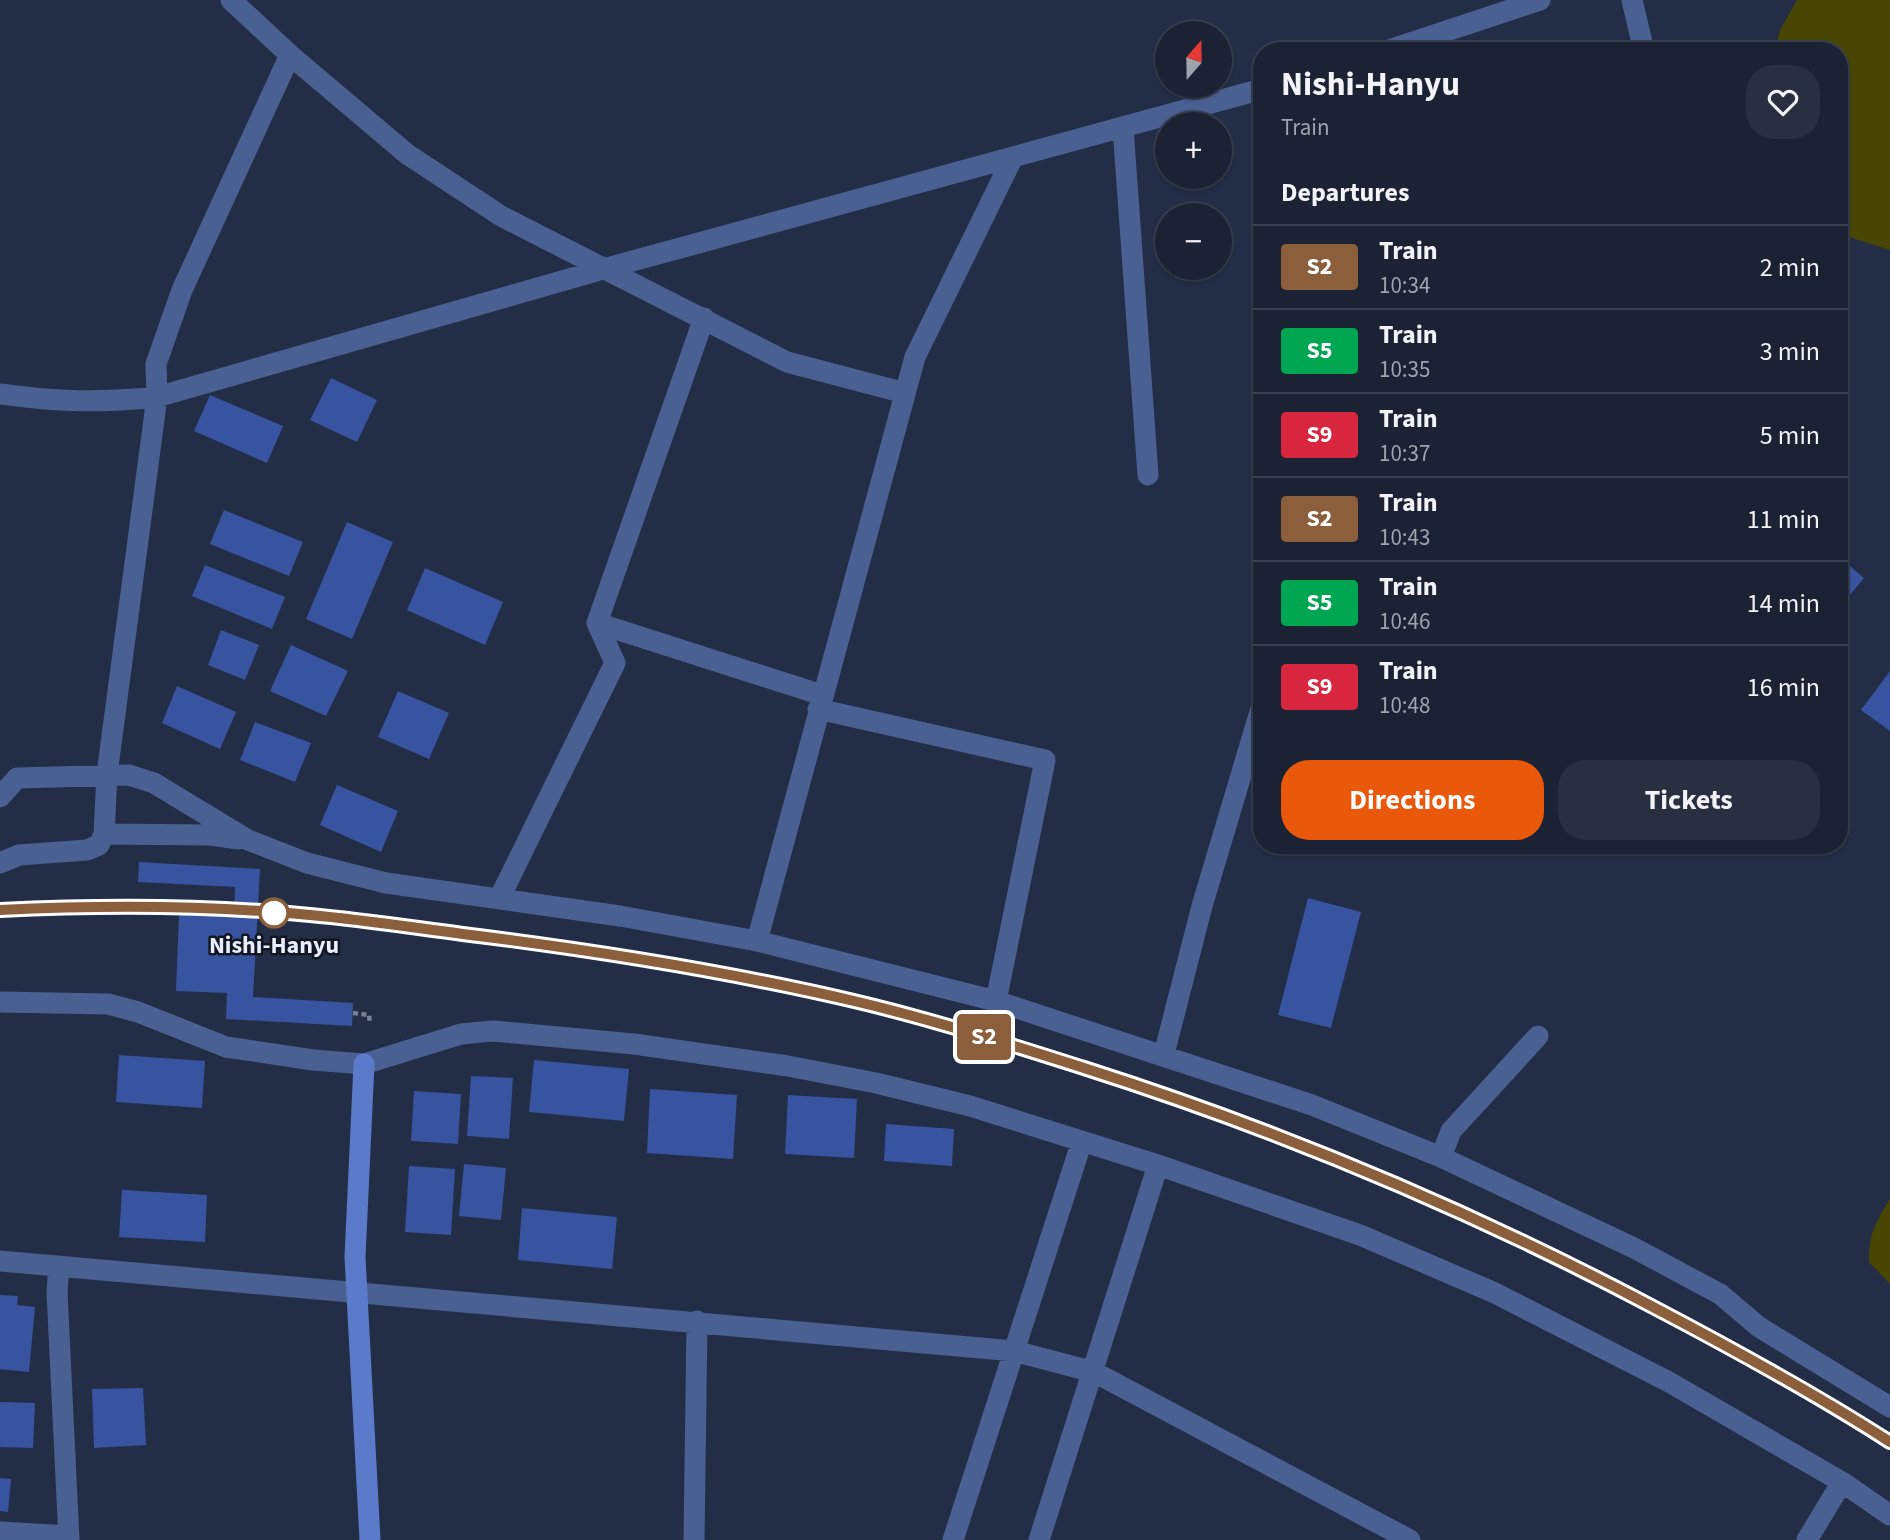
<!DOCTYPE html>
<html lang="en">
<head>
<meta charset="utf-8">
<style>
	:root { --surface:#1a2234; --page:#272f40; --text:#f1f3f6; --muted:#9fa4ac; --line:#383f4f; --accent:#ea580c }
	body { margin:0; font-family:"Source Sans 3",sans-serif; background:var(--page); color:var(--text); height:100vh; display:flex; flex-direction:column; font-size:26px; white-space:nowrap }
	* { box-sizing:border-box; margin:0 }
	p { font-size:23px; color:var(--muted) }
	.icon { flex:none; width:38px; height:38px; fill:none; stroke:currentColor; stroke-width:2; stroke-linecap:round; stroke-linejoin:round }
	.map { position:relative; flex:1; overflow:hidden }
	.panel { position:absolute; left:1253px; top:42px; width:595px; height:812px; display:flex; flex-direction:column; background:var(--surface); border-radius:28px; box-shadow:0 2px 5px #0004,0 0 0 2px var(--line) }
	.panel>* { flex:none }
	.badge { padding:0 14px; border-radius:5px; font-size:24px; line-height:46px }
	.needle { width:46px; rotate:20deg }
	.tools { position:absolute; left:1155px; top:21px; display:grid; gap:14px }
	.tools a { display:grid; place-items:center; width:77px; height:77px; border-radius:50%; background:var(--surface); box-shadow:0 2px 5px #0004,0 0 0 2px var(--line); font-size:35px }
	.map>.badge { position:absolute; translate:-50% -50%; box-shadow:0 0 0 4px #fff }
	h2 { padding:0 28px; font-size:26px; line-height:63px }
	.round { display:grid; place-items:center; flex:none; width:74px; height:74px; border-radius:28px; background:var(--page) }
	.headline { display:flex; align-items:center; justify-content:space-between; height:119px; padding:0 28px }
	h1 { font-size:33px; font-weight:700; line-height:52px }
	.primary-button { display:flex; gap:14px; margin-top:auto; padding:14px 28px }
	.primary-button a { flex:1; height:80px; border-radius:28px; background:var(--accent); color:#fff; font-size:28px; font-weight:700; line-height:80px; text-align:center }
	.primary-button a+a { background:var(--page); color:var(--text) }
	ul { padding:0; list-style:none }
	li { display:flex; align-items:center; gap:21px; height:84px; padding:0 28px; border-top:2px solid var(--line) }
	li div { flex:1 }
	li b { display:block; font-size:26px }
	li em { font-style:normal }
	li .badge { min-width:77px; font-weight:700; text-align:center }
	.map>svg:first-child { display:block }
</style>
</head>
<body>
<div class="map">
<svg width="1890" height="1540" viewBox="0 0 1890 1540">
	<rect width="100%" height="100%" fill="#232d45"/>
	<path fill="#494604" d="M 1797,0 L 1890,0 L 1890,250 L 1852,238 L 1839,230 L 1839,51 L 1775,51 L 1780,30 Z
		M 1890,1199 L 1890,1284 L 1869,1262 C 1868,1236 1876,1221 1890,1199 Z"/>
	<path fill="#38539f" d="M 331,378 L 377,400 L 357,442 L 310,420 Z
		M 210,395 L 283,426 L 267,463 L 194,431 Z
		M 224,510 L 303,542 L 289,576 L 210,544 Z
		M 347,522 L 393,542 L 352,639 L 306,619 Z
		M 1839,557 L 1864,578 L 1839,608 Z
		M 205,565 L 285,597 L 272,629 L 192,596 Z
		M 425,568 L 503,602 L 485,645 L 407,610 Z
		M 221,630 L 259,645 L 245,680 L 208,665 Z
		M 291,645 L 348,671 L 326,716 L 270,691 Z
		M 1890,671 L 1890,731 L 1861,710 Z
		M 177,686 L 236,712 L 220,749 L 162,723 Z
		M 398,691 L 449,713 L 429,759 L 378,737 Z
		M 255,722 L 311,743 L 295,782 L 240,760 Z
		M 337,785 L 398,811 L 381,852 L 320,825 Z
		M 139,862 L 260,869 L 253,997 L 353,1003 L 352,1026 L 226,1019 L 227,993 L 176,991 L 179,914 L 234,917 L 235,887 L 138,882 Z
		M 1308,898 L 1361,912 L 1331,1028 L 1278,1015 Z
		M 119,1055 L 205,1061 L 202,1108 L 116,1102 Z
		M 534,1060 L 629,1069 L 624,1121 L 529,1112 Z
		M 471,1076 L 513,1078 L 509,1139 L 467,1136 Z
		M 650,1089 L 737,1095 L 733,1159 L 647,1153 Z
		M 414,1091 L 461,1094 L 458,1144 L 411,1141 Z
		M 788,1095 L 857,1099 L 854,1158 L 785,1154 Z
		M 886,1124 L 954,1129 L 952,1166 L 884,1161 Z
		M 464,1164 L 506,1168 L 501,1220 L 459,1216 Z
		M 409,1166 L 455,1169 L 451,1235 L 405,1232 Z
		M 122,1190 L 207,1195 L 205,1242 L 119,1237 Z
		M 522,1208 L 617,1217 L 612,1269 L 518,1260 Z
		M 0,1295 L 18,1296 L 17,1305 L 35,1307 L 29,1372 L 0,1369 Z
		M 143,1388 L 146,1445 L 94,1448 L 92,1389 Z
		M 0,1402 L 35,1403 L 33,1448 L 0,1447 Z
		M 0,1478 L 11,1479 L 8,1512 L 0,1511 Z"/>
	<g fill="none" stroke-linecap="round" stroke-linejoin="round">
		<path stroke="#788196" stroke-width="4.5" stroke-dasharray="5 3.5" stroke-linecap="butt" d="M 353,1013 L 369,1015 L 370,1024"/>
		<path stroke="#4b6092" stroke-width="21" d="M 704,318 L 597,623 L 822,695
			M 500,897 L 615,663 L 597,623
			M 1720,1294 L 1759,1327 L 1890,1407"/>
		<path stroke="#4b6092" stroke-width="21" d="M 231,0 L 290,55 L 407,154 L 501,216 L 787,362 L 905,393
			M 1632,0 L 1644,51
			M 1386,51 L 1540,0
			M 1123,128 L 1148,475
			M 0,394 C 58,402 98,403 157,397 L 607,268 L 1262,89
			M 818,709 L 1045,760 L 996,1001
			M 0,797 L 17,778 L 129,775 L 154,783 L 248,840 L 307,863 L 386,883 L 620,916 L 757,941 L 996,1001 L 1312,1105 L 1441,1157 L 1634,1248 L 1720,1294
			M 104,834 L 210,835 L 239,839
			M 0,863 L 19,855 L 87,850 L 99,845 L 104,834 L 107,774 L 157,397 L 156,364 L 182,290 L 290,55
			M 757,941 L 915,357 L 1012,159
			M 0,1002 L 108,1004 L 138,1012 L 226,1047 L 313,1060 L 364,1064 L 461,1034 L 493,1031 L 634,1044 L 788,1066 L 876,1083 L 970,1106 L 1158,1165 L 1360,1235 L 1495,1293 L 1669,1382 L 1842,1482 L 1890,1515
			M 1164,1054 L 1202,906 L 1262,705
			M 1441,1157 L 1451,1131 L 1538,1036
			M 0,1261 L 1014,1351 L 1094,1372 L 1410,1540
			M 59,1266 L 57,1292 L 69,1540
			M 0,1532 L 69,1536
			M 694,1540 L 697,1321
			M 953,1540 L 1082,1141
			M 1039,1540 L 1158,1165
			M 1807,1540 L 1842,1482"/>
		<path stroke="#5b7aca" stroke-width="21" d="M 364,1064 L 355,1257 L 370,1540"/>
		<g stroke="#a9b1c4" stroke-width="8">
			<path id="rail" d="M 0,910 C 103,905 207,905 310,915 C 370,921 429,930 489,937 C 611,953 733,973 854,1001 C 931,1019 1008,1043 1084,1068 C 1366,1158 1641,1282 1890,1442"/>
		</g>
		<use href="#rail" stroke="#111621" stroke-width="5" stroke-dasharray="16" stroke-linecap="butt"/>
	</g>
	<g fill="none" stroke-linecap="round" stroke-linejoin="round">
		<g stroke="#fff" stroke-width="16">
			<path id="line" d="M 0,910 C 103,905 207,905 310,915 C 366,920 423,929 479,936 C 605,952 730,972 854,1001 C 931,1019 1008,1044 1084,1068 C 1282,1131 1472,1211 1655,1308 C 1735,1350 1814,1393 1890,1442"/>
		</g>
		<use href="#line" stroke="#8b5e3c" stroke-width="10"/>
	</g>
	<circle fill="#fff" stroke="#8b5e3c" stroke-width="3.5" cx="274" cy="913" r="14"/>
	<g text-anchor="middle" stroke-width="5" stroke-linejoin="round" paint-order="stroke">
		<g font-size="24" font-weight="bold" fill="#e7eeff" stroke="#111621">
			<text x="274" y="953">Nishi-Hanyu</text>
		</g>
	</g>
</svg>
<div class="tools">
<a><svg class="needle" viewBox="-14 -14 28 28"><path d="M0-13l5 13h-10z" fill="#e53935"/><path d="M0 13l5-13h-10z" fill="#9fa4ac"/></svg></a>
<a>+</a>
<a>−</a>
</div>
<b class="badge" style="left:984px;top:1037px;background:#8b5e3c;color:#fff">S2</b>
<section class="panel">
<div class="headline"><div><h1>Nishi-Hanyu</h1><p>Train</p></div><a class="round"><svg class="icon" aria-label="heart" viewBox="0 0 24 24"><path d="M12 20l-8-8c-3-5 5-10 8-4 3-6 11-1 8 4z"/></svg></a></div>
<h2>Departures</h2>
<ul>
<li><span class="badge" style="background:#8b5e3c;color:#fff">S2</span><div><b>Train</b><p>10:34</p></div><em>2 min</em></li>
<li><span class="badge" style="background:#00a651;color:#fff">S5</span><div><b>Train</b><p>10:35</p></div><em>3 min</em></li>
<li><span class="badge" style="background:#d7263d;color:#fff">S9</span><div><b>Train</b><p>10:37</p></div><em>5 min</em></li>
<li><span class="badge" style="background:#8b5e3c;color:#fff">S2</span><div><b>Train</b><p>10:43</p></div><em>11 min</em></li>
<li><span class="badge" style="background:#00a651;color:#fff">S5</span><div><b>Train</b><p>10:46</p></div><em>14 min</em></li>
<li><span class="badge" style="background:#d7263d;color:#fff">S9</span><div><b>Train</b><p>10:48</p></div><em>16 min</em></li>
</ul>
<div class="primary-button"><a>Directions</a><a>Tickets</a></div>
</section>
</div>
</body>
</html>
